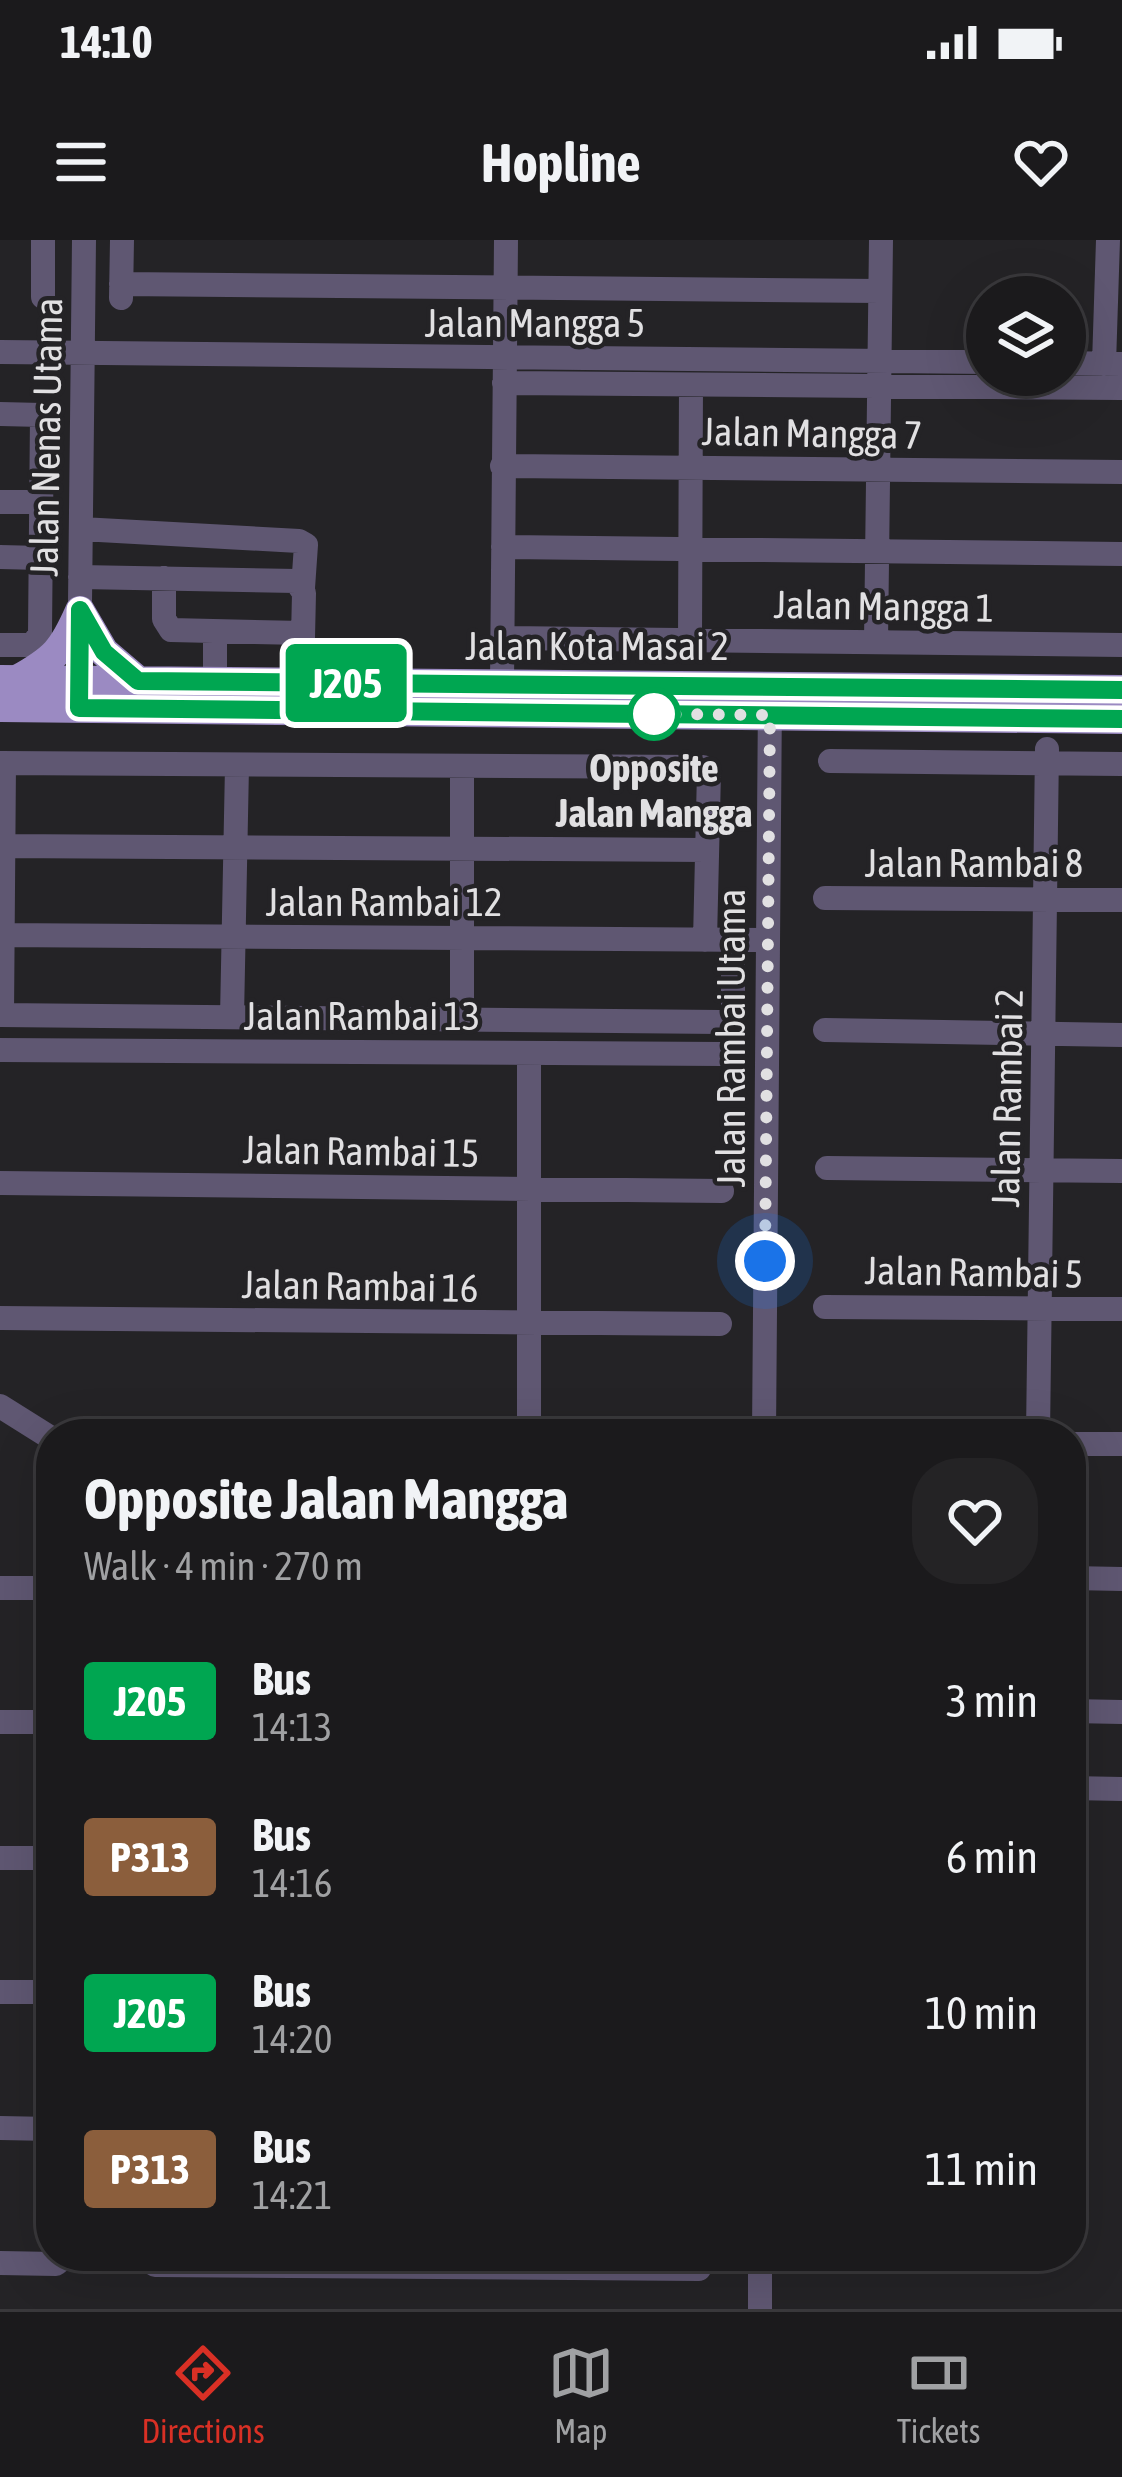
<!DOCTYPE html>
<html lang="en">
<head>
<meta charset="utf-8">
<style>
	:root { --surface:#1b1a1c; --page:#242325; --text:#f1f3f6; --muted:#a0a1a3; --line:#39383b; --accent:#d93025 }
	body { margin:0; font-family:"Asap Condensed",sans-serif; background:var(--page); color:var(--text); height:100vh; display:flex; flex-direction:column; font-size:45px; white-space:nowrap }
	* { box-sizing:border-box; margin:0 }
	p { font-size:39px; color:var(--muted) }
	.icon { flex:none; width:66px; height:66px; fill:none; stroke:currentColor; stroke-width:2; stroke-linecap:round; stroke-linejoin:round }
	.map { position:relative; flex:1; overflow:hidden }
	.sheet { position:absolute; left:36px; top:1179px; width:1050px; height:852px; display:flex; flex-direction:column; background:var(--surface); border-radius:48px; box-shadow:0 12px 48px #0002,0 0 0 3px var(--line) }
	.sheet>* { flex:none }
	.badge { padding:0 24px; border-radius:9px; font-size:42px; line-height:78px }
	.controls { position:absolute; left:966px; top:36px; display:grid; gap:24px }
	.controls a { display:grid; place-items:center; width:120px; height:120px; border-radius:50%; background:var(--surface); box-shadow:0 12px 48px #0002,0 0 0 3px var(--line); font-size:60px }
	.you { position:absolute; width:60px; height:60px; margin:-30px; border:9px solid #fff; border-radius:50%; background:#1a73e8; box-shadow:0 0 0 18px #1a73e833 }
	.map>.badge { position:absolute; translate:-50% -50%; box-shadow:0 0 0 6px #fff }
	.round { display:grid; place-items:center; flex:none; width:126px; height:126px; border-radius:48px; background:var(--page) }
	.head { display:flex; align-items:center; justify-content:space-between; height:204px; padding:0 48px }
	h1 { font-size:57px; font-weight:700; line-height:90px }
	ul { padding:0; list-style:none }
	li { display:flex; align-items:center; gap:36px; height:156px; padding:0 48px }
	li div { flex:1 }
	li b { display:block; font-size:45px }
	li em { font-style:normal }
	li .badge { min-width:132px; font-weight:700; text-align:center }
	.status { display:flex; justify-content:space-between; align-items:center; height:84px; padding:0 60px; background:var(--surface); direction:ltr }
	.status svg { height:33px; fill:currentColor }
	header { display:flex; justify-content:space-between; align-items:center; height:156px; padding:0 48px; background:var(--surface); font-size:54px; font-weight:700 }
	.tabs { display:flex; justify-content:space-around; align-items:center; height:168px; border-top:3px solid var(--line); background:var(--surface); font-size:33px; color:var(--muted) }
	.tabs a { display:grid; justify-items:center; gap:6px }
	.tabs .selected { color:var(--accent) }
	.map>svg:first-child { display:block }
</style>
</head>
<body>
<div class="status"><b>14:10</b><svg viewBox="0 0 49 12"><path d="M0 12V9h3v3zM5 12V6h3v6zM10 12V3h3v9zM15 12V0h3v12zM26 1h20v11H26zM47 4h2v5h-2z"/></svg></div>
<header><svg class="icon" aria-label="menu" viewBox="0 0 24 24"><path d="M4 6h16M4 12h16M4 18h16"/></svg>Hopline<svg class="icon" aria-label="heart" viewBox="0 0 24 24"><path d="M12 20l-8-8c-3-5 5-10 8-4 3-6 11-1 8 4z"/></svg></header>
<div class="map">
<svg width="1122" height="2069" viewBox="0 0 1122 2069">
	<rect width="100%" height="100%" fill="#242326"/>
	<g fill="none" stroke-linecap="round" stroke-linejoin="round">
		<path stroke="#5f5772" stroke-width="24" d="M 121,44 L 880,51
			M 43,57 L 43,0
			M 121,58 L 122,0
			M 0,112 L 987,122
			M 1065,123 L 1122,124
			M 1104,124 L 1108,0
			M 504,143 L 1122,148
			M 0,174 L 42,175 L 40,394 L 32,405 L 0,405
			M 502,226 L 1122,232
			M 0,262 L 41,262
			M 81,289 L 299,301 L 306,305 L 303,348
			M 503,307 L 1122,314
			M 0,317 L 41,318
			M 80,337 L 296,341 L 304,353 L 302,442
			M 164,338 L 164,379 L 171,390 L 303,393
			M 502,398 L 1122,405
			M 690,400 L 691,145
			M 876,402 L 881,0
			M 215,441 L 215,392
			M 502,444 L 506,0
			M 79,453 L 84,0
			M 830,521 L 1122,524
			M 0,523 L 703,527 L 709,532 L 705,700
			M 0,606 L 707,610
			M 825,658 L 1122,660
			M 0,695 L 767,700
			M 0,775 L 720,782 L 729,779 L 733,770 L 733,700
			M 2,775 L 4,523
			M 232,777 L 237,526
			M 462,779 L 462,528
			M 825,790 L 1122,795
			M 0,810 L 723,814
			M 529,813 L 529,1194
			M 827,928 L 1122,931
			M 0,943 L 722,951
			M 825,1067 L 1122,1069
			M 0,1078 L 720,1084
			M 0,1166 L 51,1198
			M 764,1190 L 879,1194
			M 764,1194 L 770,458
			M 1038,1194 L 1047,509
			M 1071,1204 L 1122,1204
			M 1071,1338 L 1122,1339
			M 0,1348 L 51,1348
			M 1071,1471 L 1122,1472
			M 0,1482 L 51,1482
			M 1071,1548 L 1122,1549
			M 0,1618 L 51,1618
			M 0,1752 L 51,1752
			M 0,1888 L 51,1889
			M 144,2016 L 155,2025 L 699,2029
			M 0,2023 L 56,2024 L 66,2016
			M 760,2069 L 760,2016"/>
		<path stroke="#9b8ac2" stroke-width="30" d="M 80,371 L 104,412 L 138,441
			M 0,440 L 1122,450
			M 17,440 C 55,419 63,410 80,371
			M 0,467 L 1122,479"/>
	</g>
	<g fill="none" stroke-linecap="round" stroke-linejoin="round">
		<g stroke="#fff" stroke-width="27">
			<path id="line" d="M 1122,450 L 138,441 L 104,412 L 80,370 L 79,468 L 1122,479"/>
		</g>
		<use href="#line" stroke="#00a651" stroke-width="18"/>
		<path stroke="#e1e0e2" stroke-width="12" stroke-dasharray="0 21.6" d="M 654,474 L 770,475 L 765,1021"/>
	</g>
	<circle fill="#fff" stroke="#00a651" stroke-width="6" cx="654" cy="474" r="24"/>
	<g text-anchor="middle" stroke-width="9" stroke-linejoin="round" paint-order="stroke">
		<g font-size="39" fill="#e1e0e2" stroke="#242326">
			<text x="535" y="97">Jalan Mangga 5</text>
			<text transform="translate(812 193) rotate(1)" y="14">Jalan Mangga 7</text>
			<text transform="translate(46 197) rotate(-89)" y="14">Jalan Nenas Utama</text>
			<text transform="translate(884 366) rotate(1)" y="14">Jalan Mangga 1</text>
			<text x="597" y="420">Jalan Kota Masai 2</text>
			<text x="974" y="637">Jalan Rambai 8</text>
			<text x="384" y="676">Jalan Rambai 12</text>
			<text x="362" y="790">Jalan Rambai 13</text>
			<text transform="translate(731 798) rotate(-90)" y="14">Jalan Rambai Utama</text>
			<text transform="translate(1007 858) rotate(-89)" y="14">Jalan Rambai 2</text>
			<text transform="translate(361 911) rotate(1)" y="14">Jalan Rambai 15</text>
			<text transform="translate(974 1032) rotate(1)" y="14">Jalan Rambai 5</text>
			<text transform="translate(360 1046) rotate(1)" y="14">Jalan Rambai 16</text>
		</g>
		<g font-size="39" font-weight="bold" fill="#e1e0e2" stroke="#242326">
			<text x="654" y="542">Opposite<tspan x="654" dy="45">Jalan Mangga</tspan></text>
		</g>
	</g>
</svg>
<div class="controls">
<a><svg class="icon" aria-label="layers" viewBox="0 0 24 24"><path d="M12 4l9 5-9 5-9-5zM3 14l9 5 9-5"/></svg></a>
</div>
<div class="you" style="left:765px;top:1021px"></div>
<b class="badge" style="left:346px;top:443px;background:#00a651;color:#fff">J205</b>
<section class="sheet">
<div class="head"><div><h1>Opposite Jalan Mangga</h1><p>Walk · 4 min · 270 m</p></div><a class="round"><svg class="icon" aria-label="heart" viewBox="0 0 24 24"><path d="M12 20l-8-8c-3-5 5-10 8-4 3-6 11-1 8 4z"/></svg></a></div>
<ul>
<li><span class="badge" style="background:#00a651;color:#fff">J205</span><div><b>Bus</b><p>14:13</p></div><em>3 min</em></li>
<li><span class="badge" style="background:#8b5e3c;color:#fff">P313</span><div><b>Bus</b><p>14:16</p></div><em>6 min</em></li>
<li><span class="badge" style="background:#00a651;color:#fff">J205</span><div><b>Bus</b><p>14:20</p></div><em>10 min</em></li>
<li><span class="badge" style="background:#8b5e3c;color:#fff">P313</span><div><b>Bus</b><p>14:21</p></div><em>11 min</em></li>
</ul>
</section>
</div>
<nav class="tabs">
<a class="selected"><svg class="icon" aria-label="directions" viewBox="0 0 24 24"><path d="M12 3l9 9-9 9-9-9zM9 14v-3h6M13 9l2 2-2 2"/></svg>Directions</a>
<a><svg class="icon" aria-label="map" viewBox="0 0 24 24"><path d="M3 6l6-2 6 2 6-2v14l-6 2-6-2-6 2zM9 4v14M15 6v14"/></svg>Map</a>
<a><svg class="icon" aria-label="tickets" viewBox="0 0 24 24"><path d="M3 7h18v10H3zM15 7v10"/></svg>Tickets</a>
</nav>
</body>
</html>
